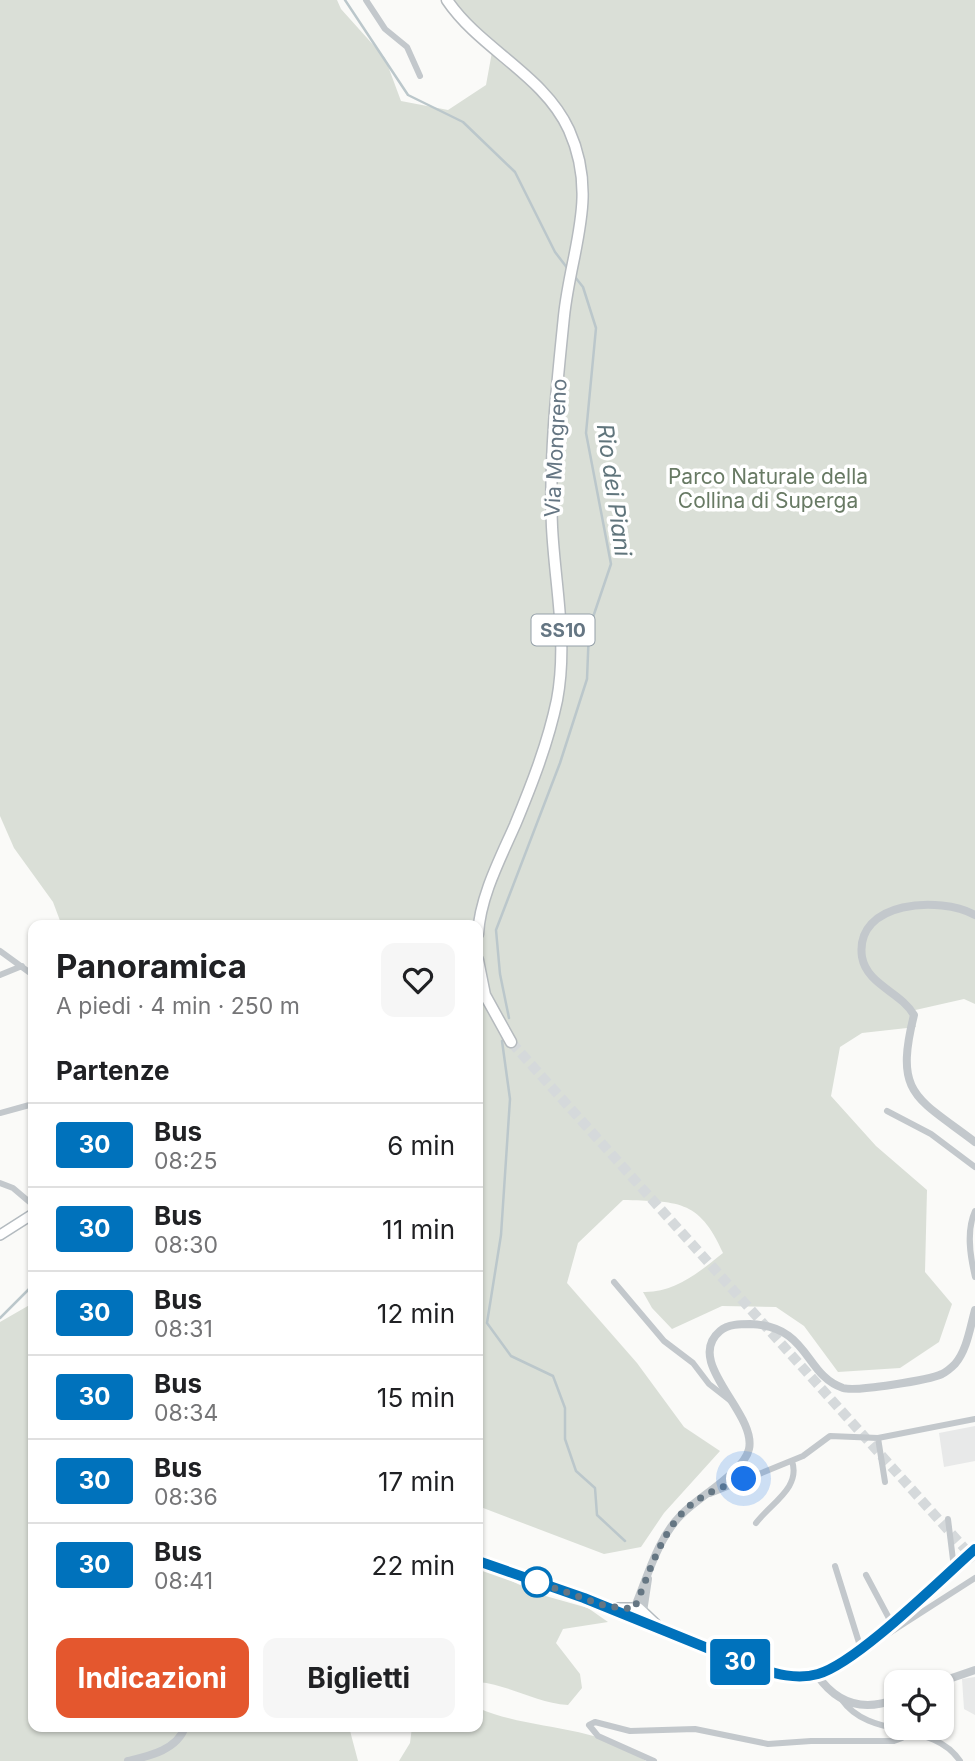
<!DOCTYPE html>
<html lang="it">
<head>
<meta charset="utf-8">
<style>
	:root { --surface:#fff; --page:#f6f6f6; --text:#202124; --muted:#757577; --line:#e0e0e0; --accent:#e4572e }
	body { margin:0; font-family:Inter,sans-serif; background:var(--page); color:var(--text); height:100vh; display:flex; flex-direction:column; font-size:26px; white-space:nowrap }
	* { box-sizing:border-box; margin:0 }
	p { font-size:23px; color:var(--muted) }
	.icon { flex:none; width:38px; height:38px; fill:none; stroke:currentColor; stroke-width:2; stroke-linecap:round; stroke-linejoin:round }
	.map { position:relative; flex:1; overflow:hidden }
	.details { position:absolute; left:28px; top:920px; width:455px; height:812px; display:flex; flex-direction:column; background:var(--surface); border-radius:14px; box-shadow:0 2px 5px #0004 }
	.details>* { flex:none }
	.badge { padding:0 14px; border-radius:5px; font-size:24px; line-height:46px }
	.tools { position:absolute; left:884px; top:1670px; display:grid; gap:14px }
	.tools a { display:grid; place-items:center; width:70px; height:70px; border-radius:14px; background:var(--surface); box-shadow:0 2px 5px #0004; font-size:35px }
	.you { position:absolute; width:35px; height:35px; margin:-18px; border:5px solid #fff; border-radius:50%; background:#1a73e8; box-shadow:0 0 0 10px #1a73e833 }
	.map>.badge { position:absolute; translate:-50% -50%; box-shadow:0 0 0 4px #fff }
	h2 { padding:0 28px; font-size:26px; line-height:63px }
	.round { display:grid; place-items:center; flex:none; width:74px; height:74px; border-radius:14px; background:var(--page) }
	.head { display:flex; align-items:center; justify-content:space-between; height:119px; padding:0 28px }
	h1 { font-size:33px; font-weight:700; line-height:52px }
	.cta { display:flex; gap:14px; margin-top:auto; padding:14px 28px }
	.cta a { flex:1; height:80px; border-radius:14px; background:var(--accent); color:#fff; font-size:28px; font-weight:700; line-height:80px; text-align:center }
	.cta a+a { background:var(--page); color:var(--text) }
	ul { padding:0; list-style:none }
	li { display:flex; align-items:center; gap:21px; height:84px; padding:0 28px; border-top:2px solid var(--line) }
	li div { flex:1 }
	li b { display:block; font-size:26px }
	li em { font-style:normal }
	li .badge { min-width:77px; font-weight:700; text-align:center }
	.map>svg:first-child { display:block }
</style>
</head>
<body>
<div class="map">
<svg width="975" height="1761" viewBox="0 0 975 1761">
	<rect width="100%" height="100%" fill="#fafaf8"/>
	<path fill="#e8e9e9" d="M 975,1426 L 975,1461 L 944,1467 L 939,1433 Z
		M 975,1677 L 975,1715 L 964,1709 L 962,1679 Z"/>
	<path fill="#dadfd7" d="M 0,0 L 337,0 L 341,9 L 385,58 L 401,101 L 448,110 L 486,85 L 492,52 L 452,0 L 975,0 L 975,1004 L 964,999 L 911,1011 L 916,1027 L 862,1033 L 840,1047 L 831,1096 L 876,1146 L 927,1190 L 925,1272 L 952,1304 L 939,1342 L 900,1368 L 838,1372 L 804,1326 L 776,1307 L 722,1306 L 672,1329 L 652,1308 L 643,1292 C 675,1293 699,1272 723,1253 C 699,1198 676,1202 623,1200 L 578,1243 L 567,1283 L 637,1363 L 684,1427 L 720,1451 L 664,1513 L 641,1547 L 604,1554 L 478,1506 L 478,926 L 62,926 L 53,902 L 14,848 L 0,816 Z
		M 33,1303 L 33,1727 L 349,1727 L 358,1761 L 0,1761 L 0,1322 Z
		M 478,1566 L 542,1595 L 588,1608 L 608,1622 L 563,1629 L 556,1643 L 580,1674 L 582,1688 L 568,1705 C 536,1703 510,1685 478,1682 Z
		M 478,1708 C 534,1732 595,1723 646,1761 L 399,1761 L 410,1743 L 412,1727 L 478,1727 Z"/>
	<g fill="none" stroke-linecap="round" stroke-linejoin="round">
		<path stroke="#bbc7cb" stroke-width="2.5" d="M 345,0 L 408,95 L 463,122 L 515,172 L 555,252 L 568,269
			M 509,1018 L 500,974 L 496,930 L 560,763 L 587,679 L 589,629 L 611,564 L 586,433 L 596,328 L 583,287 L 575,277
			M 502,1041 L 510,1099 L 501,1235 L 487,1323 L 511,1356 L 553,1376 L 565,1408 L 565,1439 L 576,1471 L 595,1488 L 597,1515 L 625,1541
			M 0,1318 L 33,1285"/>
		<path stroke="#d5d9db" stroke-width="10" stroke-dasharray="10 5" stroke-linecap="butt" d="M 511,1042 L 975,1560"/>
		<g stroke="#b3babf" stroke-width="12">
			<path id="secondary" d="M 0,1235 L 33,1214
				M 478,1561 L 584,1598 L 754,1667 C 775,1674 797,1680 818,1674 C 857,1663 941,1580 975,1550
				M 617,1608 L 639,1608 L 656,1624"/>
		</g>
		<g stroke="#b5babe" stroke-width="13">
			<path id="primary" d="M 447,0 C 480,49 544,75 569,130 C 599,197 571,249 564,316 C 557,385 549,457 552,527 C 555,586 568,641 557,700 C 548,743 532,784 515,825 C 500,859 480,897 478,934
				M 478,960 L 485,995 L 511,1042"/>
		</g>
		<path stroke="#c3c8cc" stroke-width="6" d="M 366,0 L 385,29 L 407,47 L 420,76
			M 0,951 L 33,975
			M 0,975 L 22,966
			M 887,1111 L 931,1134 L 975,1167
			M 0,1113 L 33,1104
			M 0,1183 L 13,1188 L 33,1205
			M 975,1211 C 966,1231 970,1256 975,1277
			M 614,1282 L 664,1341 L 693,1363 L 709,1384 L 732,1402
			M 878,1438 L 885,1482
			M 710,1494 L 803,1456 L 830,1436 L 878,1438 L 975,1419
			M 948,1519 L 954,1568
			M 756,1523 C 771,1503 801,1488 792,1461
			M 835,1566 L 861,1649
			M 866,1575 L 891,1622
			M 880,1639 L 975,1578
			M 842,1700 C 870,1740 933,1720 960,1761
			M 654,1761 L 598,1736 L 589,1725 L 595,1722 L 630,1731 L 695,1729 L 768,1744 L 811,1741 L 894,1741 L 902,1738 L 904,1731"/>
		<path stroke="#c3c8cc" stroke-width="8" d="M 975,915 C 941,896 854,900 862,957 C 867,985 901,992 914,1015 C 894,1095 916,1097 975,1142
			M 634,1609 C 647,1579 657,1539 681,1515 C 698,1497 744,1472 749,1449 C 757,1413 683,1362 720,1331 C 728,1324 741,1324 750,1324 C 810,1326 804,1375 843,1388 C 856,1392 929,1380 942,1374 C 946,1372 952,1367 955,1364 C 967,1350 970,1328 975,1310
			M 643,1612 L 648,1579
			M 817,1675 C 837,1704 863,1712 896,1699
			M 940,1682 L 975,1670
			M 128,1761 C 149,1756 177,1750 185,1727"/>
		<use href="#secondary" stroke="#fff" stroke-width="9"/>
		<use href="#primary" stroke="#fff" stroke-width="10"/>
	</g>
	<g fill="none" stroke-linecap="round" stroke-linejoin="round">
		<g stroke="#fff" stroke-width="16">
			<path id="line" d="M 478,1561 L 584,1598 L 754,1667 C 775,1674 797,1680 818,1674 C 857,1663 941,1579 975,1549"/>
		</g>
		<use href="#line" stroke="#0072bc" stroke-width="10"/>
		<path stroke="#657683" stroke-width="7" stroke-dasharray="0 12.6" d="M 537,1582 L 534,1581 L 606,1606 L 634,1609 C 650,1573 663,1521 699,1499 C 712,1490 729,1485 744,1479"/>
	</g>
	<circle fill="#fff" stroke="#0072bc" stroke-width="3.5" cx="537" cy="1582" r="14"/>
	<g text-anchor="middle" stroke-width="7" stroke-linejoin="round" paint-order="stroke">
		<rect fill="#fff" stroke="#939fa8" stroke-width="2" x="531.5" y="614.5" width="63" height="31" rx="5"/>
		<g font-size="19" font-weight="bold" fill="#657683">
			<text x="563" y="637">SS10</text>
		</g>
		<g font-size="21" fill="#657683" stroke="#fff">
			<text transform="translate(556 448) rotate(-87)" y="7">Via Mongreno</text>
		</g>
		<g font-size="21" fill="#687a64" stroke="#fff">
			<text x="768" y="484">Parco Naturale della<tspan x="768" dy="24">Collina di Superga</tspan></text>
		</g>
		<g font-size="23" font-style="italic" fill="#60757c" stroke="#fff">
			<text transform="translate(614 490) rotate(82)" y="8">Rio dei Piani</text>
		</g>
	</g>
</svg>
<div class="tools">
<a><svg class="icon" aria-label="locate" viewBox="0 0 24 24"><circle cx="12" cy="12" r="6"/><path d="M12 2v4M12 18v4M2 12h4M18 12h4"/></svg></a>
</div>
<div class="you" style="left:744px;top:1479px"></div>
<b class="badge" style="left:740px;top:1662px;background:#0072bc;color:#fff">30</b>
<section class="details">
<div class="head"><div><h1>Panoramica</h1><p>A piedi · 4 min · 250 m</p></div><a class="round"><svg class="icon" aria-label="heart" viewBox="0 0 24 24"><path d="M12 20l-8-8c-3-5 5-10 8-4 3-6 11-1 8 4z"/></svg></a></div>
<h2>Partenze</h2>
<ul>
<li><span class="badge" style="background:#0072bc;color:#fff">30</span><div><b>Bus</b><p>08:25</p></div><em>6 min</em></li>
<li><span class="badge" style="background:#0072bc;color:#fff">30</span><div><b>Bus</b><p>08:30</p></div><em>11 min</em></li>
<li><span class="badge" style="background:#0072bc;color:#fff">30</span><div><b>Bus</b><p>08:31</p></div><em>12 min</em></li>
<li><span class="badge" style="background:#0072bc;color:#fff">30</span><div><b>Bus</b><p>08:34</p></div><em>15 min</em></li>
<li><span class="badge" style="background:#0072bc;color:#fff">30</span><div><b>Bus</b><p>08:36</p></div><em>17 min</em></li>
<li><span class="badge" style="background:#0072bc;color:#fff">30</span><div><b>Bus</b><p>08:41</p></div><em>22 min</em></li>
</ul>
<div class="cta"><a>Indicazioni</a><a>Biglietti</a></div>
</section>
</div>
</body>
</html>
